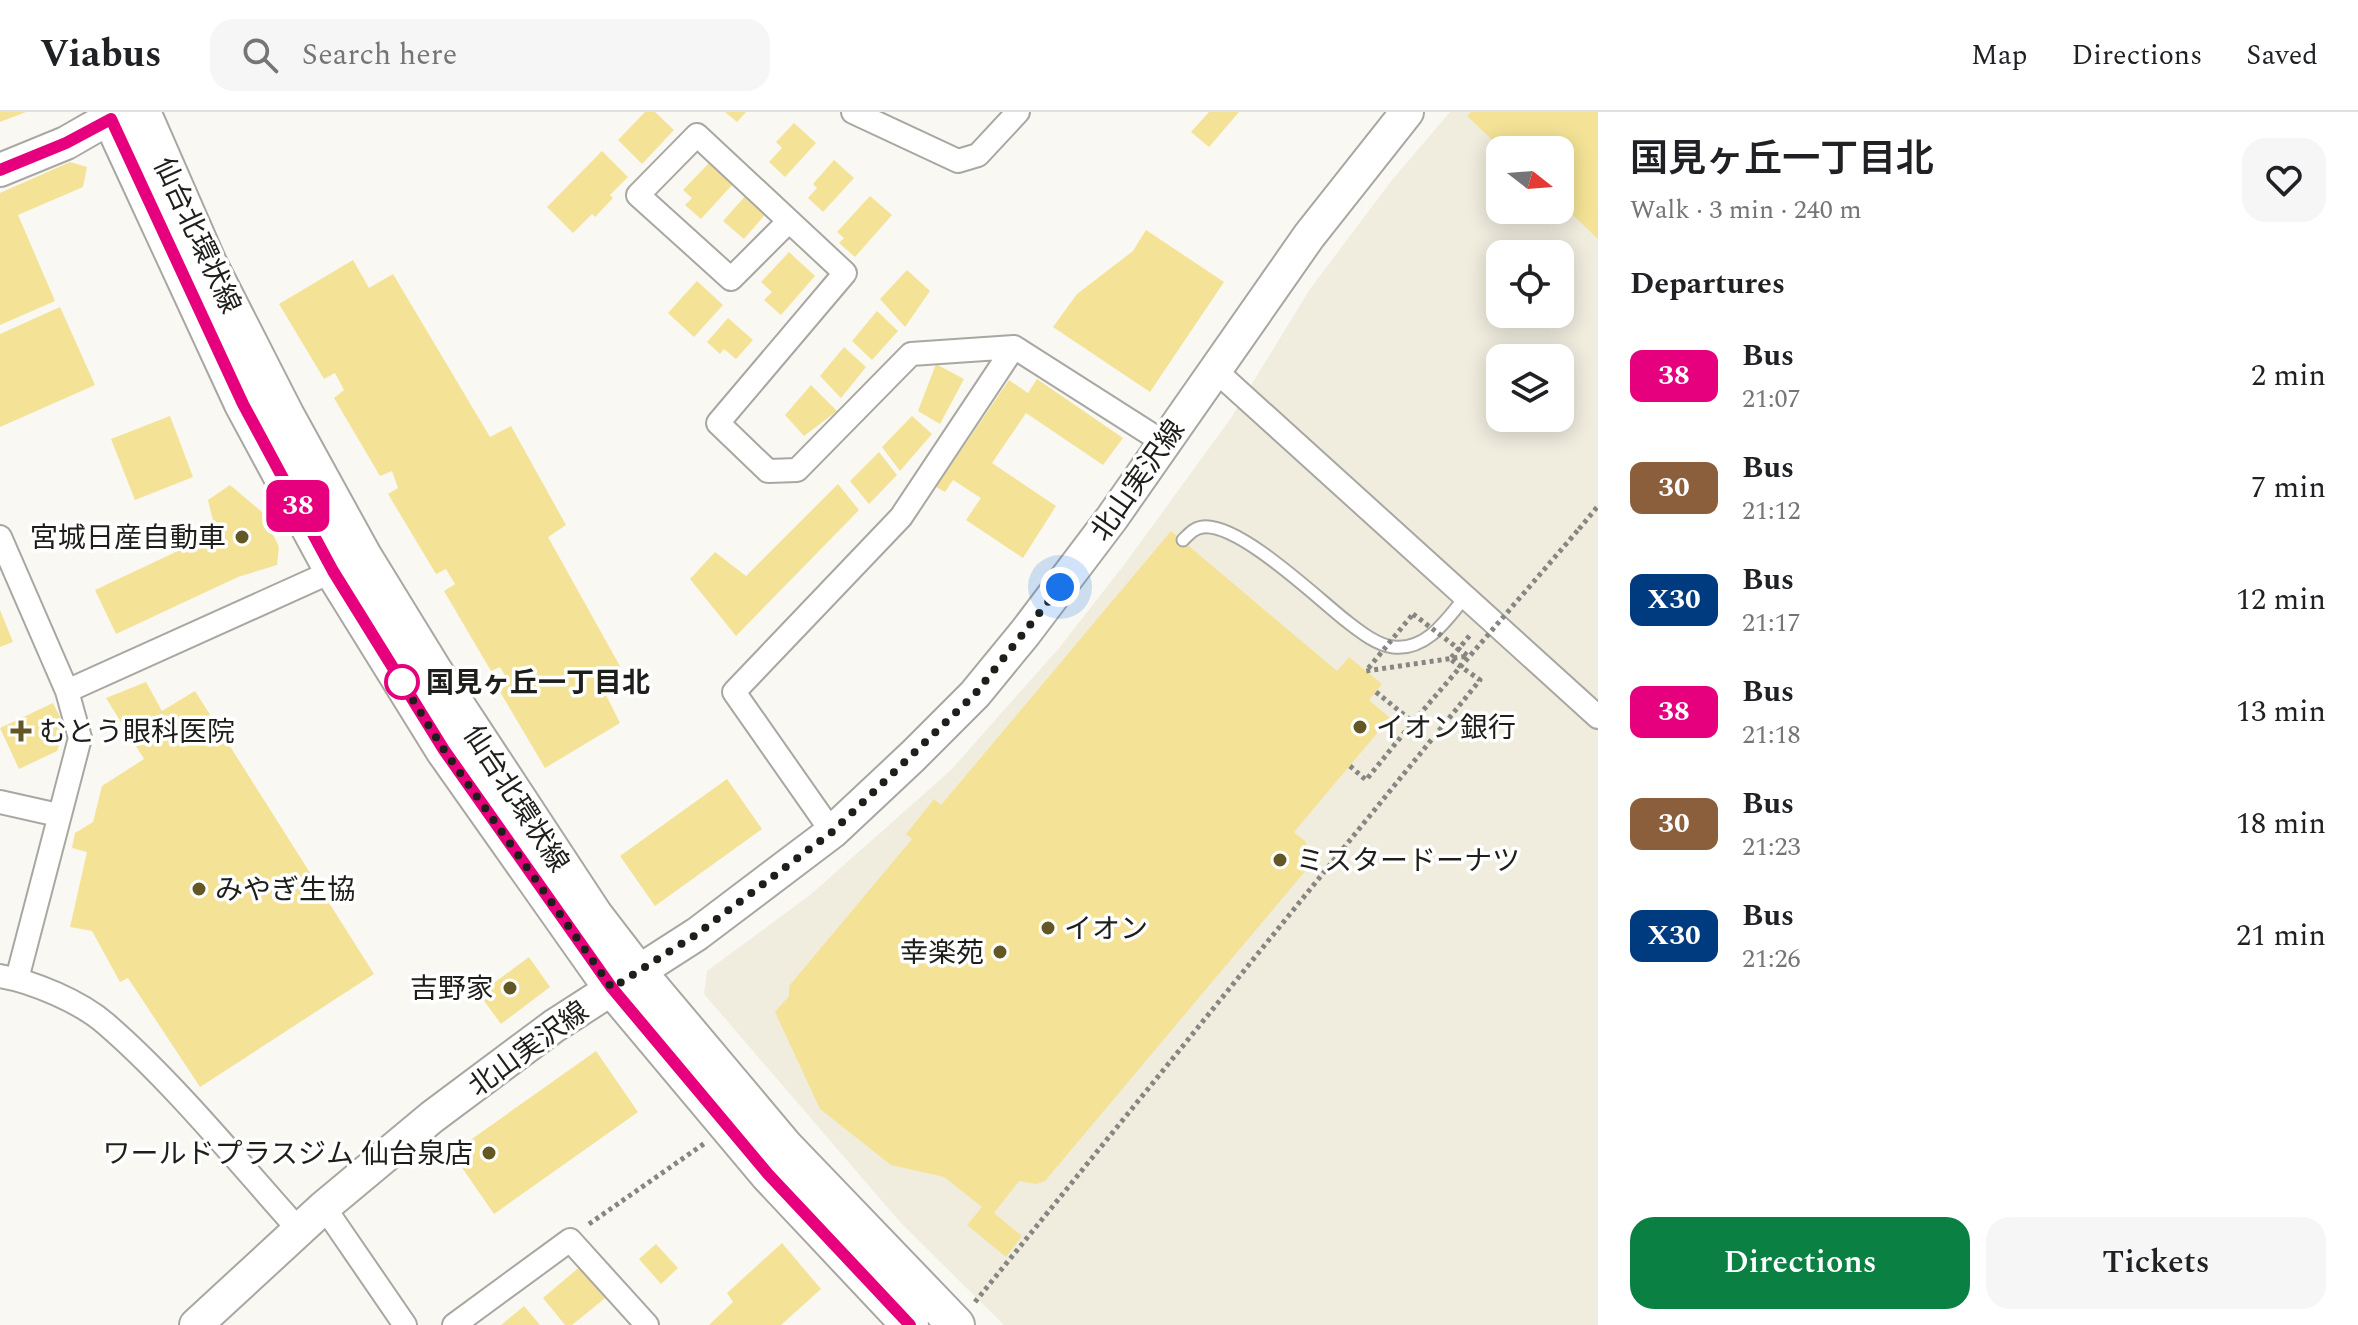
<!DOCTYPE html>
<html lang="en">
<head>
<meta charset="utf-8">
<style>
	:root { --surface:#fff; --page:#f6f6f6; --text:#202124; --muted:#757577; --line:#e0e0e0; --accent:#0b8043 }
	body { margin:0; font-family:Spectral,"Noto Sans JP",serif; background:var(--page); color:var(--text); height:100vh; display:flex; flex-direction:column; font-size:30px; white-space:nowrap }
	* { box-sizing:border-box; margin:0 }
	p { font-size:26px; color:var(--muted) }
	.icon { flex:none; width:44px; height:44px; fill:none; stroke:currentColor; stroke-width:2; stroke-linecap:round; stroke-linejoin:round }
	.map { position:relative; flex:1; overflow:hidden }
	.panel { display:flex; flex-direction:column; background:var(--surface); width:760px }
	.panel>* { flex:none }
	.badge { padding:0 16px; border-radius:12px; font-size:28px; line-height:52px }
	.needle { width:52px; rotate:107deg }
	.tools { position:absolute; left:1486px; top:24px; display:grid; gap:16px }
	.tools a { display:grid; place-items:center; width:88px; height:88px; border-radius:16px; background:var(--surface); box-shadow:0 4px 20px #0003; font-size:40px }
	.you { position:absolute; width:40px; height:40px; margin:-20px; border:6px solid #fff; border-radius:50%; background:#1a73e8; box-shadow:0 0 0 12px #1a73e833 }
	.map>.badge { position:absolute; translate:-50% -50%; box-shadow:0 0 0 4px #fff }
	h2 { padding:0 32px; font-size:30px; line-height:72px }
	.round { display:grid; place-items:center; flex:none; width:84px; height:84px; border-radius:24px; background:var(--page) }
	.overview { display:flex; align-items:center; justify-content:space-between; height:136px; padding:0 32px }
	h1 { font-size:38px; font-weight:600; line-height:60px }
	.primary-button { display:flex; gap:16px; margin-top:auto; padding:16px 32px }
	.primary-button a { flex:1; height:92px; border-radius:24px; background:var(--accent); color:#fff; font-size:32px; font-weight:600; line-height:92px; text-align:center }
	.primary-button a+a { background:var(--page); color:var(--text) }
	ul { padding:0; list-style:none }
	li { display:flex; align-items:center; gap:24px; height:112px; padding:0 32px }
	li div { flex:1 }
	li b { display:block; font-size:30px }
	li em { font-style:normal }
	li .badge { min-width:88px; font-weight:700; text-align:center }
	header { display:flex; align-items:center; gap:48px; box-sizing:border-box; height:112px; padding:0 40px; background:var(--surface); border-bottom:2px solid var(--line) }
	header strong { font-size:38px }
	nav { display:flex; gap:44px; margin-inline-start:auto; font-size:28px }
	.search { width:560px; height:72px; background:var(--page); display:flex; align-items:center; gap:20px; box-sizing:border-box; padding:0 28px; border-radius:24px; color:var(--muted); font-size:30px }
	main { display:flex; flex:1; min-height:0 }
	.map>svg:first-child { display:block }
</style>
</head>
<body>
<header>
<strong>Viabus</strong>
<div class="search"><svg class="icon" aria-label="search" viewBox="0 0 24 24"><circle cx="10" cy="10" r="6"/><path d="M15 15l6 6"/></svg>Search here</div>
<nav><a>Map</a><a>Directions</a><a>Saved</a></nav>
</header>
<main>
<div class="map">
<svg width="1598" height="1213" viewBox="0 0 1598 1213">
	<rect width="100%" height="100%" fill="#f9f8f2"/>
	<path fill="#f0eddf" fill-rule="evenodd" d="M 1450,0 L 1598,0 L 1598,1213 L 1004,1213 L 900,1110 L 704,882 L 707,859 L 810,783 L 951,658 L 1059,536 L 1127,449 L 1231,306 L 1310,177 L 1392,68 ZM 1500,38 L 1560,38 L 1560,98 L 1500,98 ZM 1500,142 L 1560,142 L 1560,202 L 1500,202 ZM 1500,246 L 1560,246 L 1560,306 L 1500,306 Z"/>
	<path fill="#f4e396" d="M 0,0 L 26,0 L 0,10 Z
		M 645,0 L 655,0 L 674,18 L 642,52 L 618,28 Z
		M 725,0 L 746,0 L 737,10 Z
		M 1209,0 L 1239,0 L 1209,35 L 1191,20 Z
		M 1471,0 L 1598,0 L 1598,127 L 1560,91 L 1560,38 L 1503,38 L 1467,4 Z
		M 794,11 L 816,31 L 785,65 L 769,50 L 782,36 L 776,30 Z
		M 602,39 L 628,65 L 610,83 L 613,86 L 595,105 L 592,102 L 573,121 L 547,95 Z
		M 834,48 L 854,66 L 823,100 L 808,86 L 817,76 L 813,72 Z
		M 70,50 L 87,55 L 83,75 L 18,103 L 55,189 L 0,213 L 0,81 Z
		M 709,51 L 732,73 L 701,107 L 685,93 L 692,86 L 683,78 Z
		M 748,81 L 768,99 L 744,127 L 723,109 Z
		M 870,84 L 892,103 L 855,145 L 839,131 L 844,126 L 837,120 Z
		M 1146,118 L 1224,170 L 1150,280 L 1053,215 L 1077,182 L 1133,139 Z
		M 789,140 L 815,164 L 781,203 L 764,188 L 772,180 L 761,170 Z
		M 353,148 L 369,176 L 393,162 L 490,325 L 511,314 L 566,413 L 548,425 L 621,556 L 608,566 L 616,577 L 606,583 L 620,611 L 545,656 L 499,578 L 510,572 L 500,555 L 491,559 L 444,479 L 455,472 L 446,457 L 436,462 L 388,382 L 398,376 L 392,359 L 380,364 L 334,286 L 344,278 L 335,261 L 324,267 L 279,192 Z
		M 907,158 L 930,179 L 905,215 L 880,187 Z
		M 697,169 L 723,193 L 694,225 L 668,201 Z
		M 60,195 L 95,273 L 0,315 L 0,222 Z
		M 877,199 L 898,219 L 872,248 L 852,229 Z
		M 728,206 L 753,228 L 736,247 L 724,237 L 720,242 L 707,230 Z
		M 844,235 L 866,255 L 841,286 L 820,264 Z
		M 936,252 L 964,267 L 940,312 L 918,299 Z
		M 1037,267 L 1123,326 L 1103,353 L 1026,301 L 992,351 L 1056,394 L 1023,446 L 966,408 L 981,386 L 953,368 L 945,380 L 936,375 L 1009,268 L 1028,281 Z
		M 811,273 L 837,299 L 804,324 L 785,303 Z
		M 170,304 L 193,365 L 135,388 L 111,327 Z
		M 912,304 L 932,322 L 900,359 L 882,335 Z
		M 879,340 L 897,363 L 869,392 L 850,369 Z
		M 838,372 L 859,398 L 736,524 L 690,467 L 715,440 L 746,464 Z
		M 230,373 L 262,400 L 279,435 L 277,453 L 238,465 L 116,522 L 95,478 L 216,421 L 208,388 Z
		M 1171,419 L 1337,559 L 1349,545 L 1382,572 L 1369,588 L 1390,606 L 1294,720 L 1305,729 L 1309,741 L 1307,757 L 1045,1069 L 1036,1072 L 1019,1069 L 994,1101 L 1022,1124 L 1006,1145 L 967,1113 L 982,1095 L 944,1065 L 891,1053 L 820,997 L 775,900 L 789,884 L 789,874 L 912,727 L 906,722 L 934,687 L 941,693 Z
		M 0,498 L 13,530 L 0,535 Z
		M 146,570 L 162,599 L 195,579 L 374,862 L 200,975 L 128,866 L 120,870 L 92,819 L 70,815 L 87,740 L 72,736 L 75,721 L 93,710 L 102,674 L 144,647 L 106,586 Z
		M 53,591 L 65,615 L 57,639 L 19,657 L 0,616 Z
		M 727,667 L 762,717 L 655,794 L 620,744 Z
		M 529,845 L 550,875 L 501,912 L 479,882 Z
		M 596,939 L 638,1000 L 494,1102 L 452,1041 Z
		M 782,1131 L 821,1177 L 781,1213 L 709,1213 L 733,1190 L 727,1181 Z
		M 656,1132 L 678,1156 L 661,1172 L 639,1147 Z
		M 583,1152 L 609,1183 L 572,1213 L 565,1213 L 543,1186 Z
		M 524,1194 L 540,1213 L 501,1213 Z"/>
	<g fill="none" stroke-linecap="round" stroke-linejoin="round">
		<g stroke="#a9a7a2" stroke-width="15">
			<path id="lane" d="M 1183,428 C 1189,422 1194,416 1203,415 C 1239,411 1316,485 1345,508 C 1358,518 1376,533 1393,535 C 1427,539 1447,507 1466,484"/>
		</g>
		<g stroke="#a9a7a2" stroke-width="26">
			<path id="street" d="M 853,0 L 958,49 L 978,43 L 1018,0
				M 788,110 L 731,167 L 638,83 L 697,23 L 845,161 L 718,311 L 768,359 L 797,358 L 911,242 L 1014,235 L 1163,330
				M 1216,259 L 1598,605
				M 0,425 L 67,579 L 80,626 L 17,867
				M 67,579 L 333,459
				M 0,690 L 58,703
				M 832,720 L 734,580 L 901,405 L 1014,235
				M 0,864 C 32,869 81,890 106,912 C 174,971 238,1050 299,1118
				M 324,1095 L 405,1213
				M 454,1213 L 570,1128 L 647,1213"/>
		</g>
		<g stroke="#a9a7a2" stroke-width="36">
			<path id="secondary" d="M 0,58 L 66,31 L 120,0
				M 196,1213 L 324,1095 L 432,1005 L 554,914 L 697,822 L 832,720 L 913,644 L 975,582 L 1025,521 L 1112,406 L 1309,124 L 1407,0"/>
		</g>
		<g stroke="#a9a7a2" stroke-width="40">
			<path id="primary" d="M 108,0 L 243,292 L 333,459 L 444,638 L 612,876 L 768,1062 L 910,1213
				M 142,0 L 208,151 L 286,304 L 363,444 L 433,558 L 594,803 L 637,859 L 785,1035 L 956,1213"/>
		</g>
		<path stroke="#878682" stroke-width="5" stroke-dasharray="4 4" stroke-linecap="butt" d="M 1579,417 L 1598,394
			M 1350,654 L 1366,668 L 1413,610
			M 589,1112 L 705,1031
			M 975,1190 L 1480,568 L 1450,547 L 1471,522"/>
		<use href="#lane" stroke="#fff" stroke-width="11"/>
		<use href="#street" stroke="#fff" stroke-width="22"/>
		<use href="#secondary" stroke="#fff" stroke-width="32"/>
		<use href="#primary" stroke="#fff" stroke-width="36"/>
		<path stroke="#878682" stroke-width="5" stroke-dasharray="4 4" stroke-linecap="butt" d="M 1413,502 L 1468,544 L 1366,559 Z
			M 1376,580 L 1413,610 L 1579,417"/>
	</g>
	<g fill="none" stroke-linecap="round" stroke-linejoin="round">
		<g stroke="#fff" stroke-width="18">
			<path id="line" d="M 0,58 L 66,31 L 111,7 L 243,292 L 333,459 L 444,638 L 612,876 L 768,1062 L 910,1213"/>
		</g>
		<use href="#line" stroke="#e6007e" stroke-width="12"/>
		<path stroke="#1e1e1b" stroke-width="8" stroke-dasharray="0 14.4" d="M 402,570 L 396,561 L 444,638 L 612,876 L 697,822 L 832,720 L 975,582 L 1060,475"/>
	</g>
	<g fill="#635825" stroke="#fff" stroke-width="3">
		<circle cx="242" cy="425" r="8"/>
		<circle cx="1360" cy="615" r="8"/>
		<path d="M17 607h8v8h8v8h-8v8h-8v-8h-8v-8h8z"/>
		<circle cx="1280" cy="748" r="8"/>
		<circle cx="199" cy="777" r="8"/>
		<circle cx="1048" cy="816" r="8"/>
		<circle cx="1000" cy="840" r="8"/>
		<circle cx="510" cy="876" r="8"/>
		<circle cx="489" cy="1041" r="8"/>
	</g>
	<circle fill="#fff" stroke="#e6007e" stroke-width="4" cx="402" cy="570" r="16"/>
	<g text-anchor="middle" stroke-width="7" stroke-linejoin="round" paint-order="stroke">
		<g font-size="28" fill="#1e1e1b" stroke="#fff">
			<text transform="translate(198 123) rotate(65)" y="10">仙台北環状線</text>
			<text transform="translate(1137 368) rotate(-55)" y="10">北山実沢線</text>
			<text transform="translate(517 686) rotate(57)" y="10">仙台北環状線</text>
			<text transform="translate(528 936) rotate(-36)" y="10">北山実沢線</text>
		</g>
		<g font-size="28" fill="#1e1e1b" stroke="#fff" text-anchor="start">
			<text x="226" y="435" text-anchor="end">宮城日産自動車</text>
			<text x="1376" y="625">イオン銀行</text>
			<text x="39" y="629">むとう眼科医院</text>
			<text x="1296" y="758">ミスタードーナツ</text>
			<text x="215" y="787">みやぎ生協</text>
			<text x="1064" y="826">イオン</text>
			<text x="984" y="850" text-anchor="end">幸楽苑</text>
			<text x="494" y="886" text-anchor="end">吉野家</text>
			<text x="473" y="1051" text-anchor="end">ワールドプラスジム 仙台泉店</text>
		</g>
		<g font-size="28" font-weight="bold" fill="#1e1e1b" stroke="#fff" text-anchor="start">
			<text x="426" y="580">国見ヶ丘一丁目北</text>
		</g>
	</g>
</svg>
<div class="tools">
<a><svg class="needle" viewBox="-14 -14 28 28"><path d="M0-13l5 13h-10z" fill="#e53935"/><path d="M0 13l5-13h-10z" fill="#757577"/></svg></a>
<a><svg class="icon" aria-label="locate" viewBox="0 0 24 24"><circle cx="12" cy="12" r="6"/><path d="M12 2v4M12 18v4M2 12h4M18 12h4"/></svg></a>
<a><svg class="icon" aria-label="layers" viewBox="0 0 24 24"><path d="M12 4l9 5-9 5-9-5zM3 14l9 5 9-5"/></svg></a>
</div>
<div class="you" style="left:1060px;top:475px"></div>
<b class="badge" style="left:298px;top:394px;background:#e6007e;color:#fff">38</b>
</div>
<section class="panel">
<div class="overview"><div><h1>国見ヶ丘一丁目北</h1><p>Walk · 3 min · 240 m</p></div><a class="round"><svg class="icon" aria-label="heart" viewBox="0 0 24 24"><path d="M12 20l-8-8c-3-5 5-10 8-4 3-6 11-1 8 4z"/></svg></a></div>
<h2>Departures</h2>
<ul>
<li><span class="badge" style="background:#e6007e;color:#fff">38</span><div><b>Bus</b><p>21:07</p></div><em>2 min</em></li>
<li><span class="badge" style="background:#8b5e3c;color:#fff">30</span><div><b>Bus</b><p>21:12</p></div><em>7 min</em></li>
<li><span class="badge" style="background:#003b80;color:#fff">X30</span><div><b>Bus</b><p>21:17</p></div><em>12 min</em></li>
<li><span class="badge" style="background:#e6007e;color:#fff">38</span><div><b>Bus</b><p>21:18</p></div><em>13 min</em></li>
<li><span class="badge" style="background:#8b5e3c;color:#fff">30</span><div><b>Bus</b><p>21:23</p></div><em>18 min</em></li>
<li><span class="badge" style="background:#003b80;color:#fff">X30</span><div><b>Bus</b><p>21:26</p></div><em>21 min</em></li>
</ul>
<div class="primary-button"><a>Directions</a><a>Tickets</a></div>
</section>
</main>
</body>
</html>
